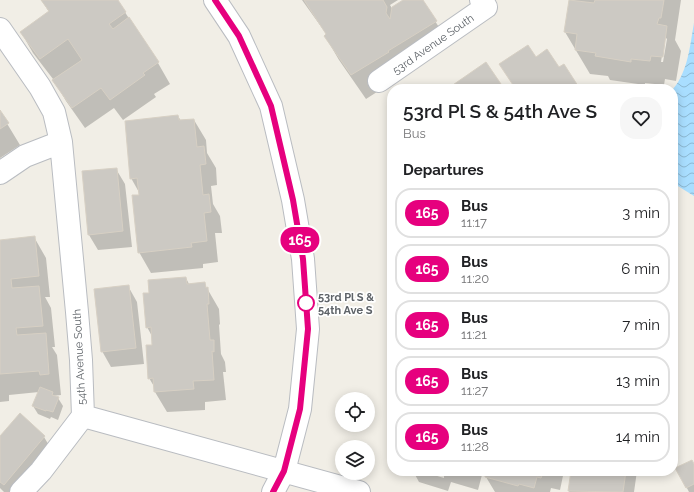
<!DOCTYPE html>
<html lang="en">
<head>
<meta charset="utf-8">
<style>
	:root { --surface:#fff; --page:#f6f6f6; --text:#202124; --muted:#757577; --line:#e0e0e0 }
	body { margin:0; font-family:Raleway,sans-serif; background:var(--page); color:var(--text); height:100vh; display:flex; flex-direction:column; font-size:15px; white-space:nowrap }
	* { box-sizing:border-box; margin:0 }
	p { font-size:13px; color:var(--muted) }
	.icon { flex:none; width:22px; height:22px; fill:none; stroke:currentColor; stroke-width:2; stroke-linecap:round; stroke-linejoin:round }
	.map { position:relative; flex:1; overflow:hidden }
	.side { position:absolute; left:387px; top:84px; width:291px; height:392px; display:flex; flex-direction:column; background:var(--surface); border-radius:16px; box-shadow:0 2px 10px #0003 }
	.side>* { flex:none }
	.badge { padding:0 8px; border-radius:13px; font-size:14px; line-height:26px }
	.tools { position:absolute; left:335px; top:392px; display:grid; gap:8px }
	.tools a { display:grid; place-items:center; width:40px; height:40px; border-radius:50%; background:var(--surface); box-shadow:0 2px 10px #0003; font-size:20px }
	.map>.badge { position:absolute; translate:-50% -50%; box-shadow:0 0 0 2px #fff }
	h2 { padding:0 16px; font-size:15px; line-height:36px }
	.round { display:grid; place-items:center; flex:none; width:42px; height:42px; border-radius:16px; background:var(--page) }
	.head { display:flex; align-items:center; justify-content:space-between; height:68px; padding:0 16px }
	h1 { font-size:19px; font-weight:600; line-height:30px }
	ul { padding:0; list-style:none }
	li { display:flex; align-items:center; gap:12px; height:50px; margin:0 8px 6px; padding:0 8px; border:2px solid var(--line); border-radius:16px }
	li div { flex:1 }
	li b { display:block; font-size:15px }
	li em { font-style:normal }
	li .badge { min-width:44px; font-weight:700; text-align:center }
	.map>svg:first-child { display:block }
</style>
</head>
<body>
<div class="map">
<svg width="694" height="492" viewBox="0 0 694 492">
	<defs>
		<pattern id="water-waves" width="16" height="10" patternUnits="userSpaceOnUse"><rect width="16" height="10" fill="#a9deff"/><path d="M0 5q4-4 8 0t8 0" fill="none" stroke="#8db8d2"/></pattern>
	</defs>
	<rect width="100%" height="100%" fill="#f1eee6"/>
	<path fill="url(#water-waves)" d="M 694,23 L 694,196 L 673,183 L 673,89 C 688,72 690,45 694,23 Z"/>
	<path fill="#0003" fill-rule="evenodd" d="M 43,0 L 117,0 L 158,63 L 170,84 L 154,94 L 156,97 L 123,120 L 114,108 L 85,128 L 66,101 L 53,79 L 33,53 L 21,32 L 49,12 L 42,1 Z
		M 302,0 L 398,0 L 390,5 L 393,10 L 405,0 L 422,0 L 450,45 L 366,99 L 339,60 L 325,36 L 327,35 Z
		M 570,0 L 681,0 L 675,40 L 681,51 L 676,81 L 665,79 L 664,85 L 645,83 L 645,85 L 610,80 L 608,76 L 590,74 L 565,32 ZM 665,37 L 667,39 L 663,62 L 661,62 Z
		M 0,112 L 20,145 L 0,158 Z
		M 178,116 L 181,121 L 194,120 L 206,140 L 207,153 L 216,168 L 217,185 L 211,186 L 213,204 L 220,216 L 222,233 L 215,233 L 218,262 L 203,264 L 203,268 L 151,273 L 139,252 L 140,194 L 131,178 Z
		M 116,169 L 125,184 L 132,247 L 98,250 L 89,235 Z
		M 34,237 L 46,258 L 50,297 L 45,297 L 51,308 L 55,347 L 52,347 L 57,355 L 61,395 L 52,396 L 58,398 L 63,406 L 58,420 L 51,417 L 50,419 L 38,414 L 33,406 L 39,392 L 9,395 L 9,401 L 0,402 L 0,241 Z
		M 186,278 L 189,284 L 204,283 L 219,309 L 220,324 L 219,325 L 221,354 L 225,362 L 226,372 L 223,372 L 226,400 L 205,402 L 205,410 L 167,412 L 155,392 L 155,388 L 149,378 L 153,346 L 153,338 L 147,327 L 150,294 Z
		M 128,286 L 137,302 L 144,364 L 111,367 L 102,351 Z
		M 44,437 L 53,452 L 19,492 L 4,492 L 0,488 L 0,438 Z
		M 694,466 L 694,492 L 689,492 L 677,469 Z
		M 413,471 L 421,471 L 444,478 L 444,476 L 427,471 L 483,471 L 478,490 L 451,482 L 448,491 L 419,482 Z
		M 487,471 L 564,471 L 560,490 L 551,488 L 550,492 L 495,492 L 486,477 Z
		M 572,471 L 637,471 L 634,492 L 569,492 Z"/>
	<path fill="#ccc9c3" stroke="#d7d0c4" d="M 41,0 L 118,0 L 126,12 L 109,24 L 113,29 L 129,17 L 159,62 L 143,73 L 145,75 L 110,100 L 101,88 L 72,108 L 52,80 L 82,60 L 68,39 L 40,59 L 20,32 L 49,11 Z
		M 304,0 L 383,0 L 387,7 L 386,13 L 390,19 L 392,7 L 403,0 L 423,0 L 437,21 L 388,51 L 389,52 L 351,75 L 324,36 L 326,34 Z
		M 569,0 L 594,3 L 595,0 L 664,0 L 661,18 L 659,18 L 657,24 L 667,26 L 663,57 L 651,56 L 650,61 L 631,59 L 631,62 L 595,56 L 596,53 L 575,50 L 577,34 L 564,32 Z
		M 528,45 L 536,57 L 547,49 L 559,67 L 564,64 L 580,89 L 507,89 L 513,85 L 499,64 Z
		M 486,62 L 501,84 L 500,89 L 447,89 Z
		M 0,110 L 9,123 L 0,129 Z
		M 178,115 L 179,120 L 194,119 L 197,147 L 204,146 L 206,164 L 200,165 L 203,195 L 209,194 L 211,212 L 204,213 L 207,241 L 191,243 L 192,247 L 138,253 L 132,195 L 139,195 L 137,178 L 130,179 L 125,121 Z
		M 117,168 L 123,231 L 88,235 L 82,171 Z
		M 35,236 L 39,276 L 11,279 L 12,288 L 39,286 L 43,326 L 16,328 L 17,335 L 46,333 L 49,374 L 40,375 L 39,371 L 0,374 L 0,240 Z
		M 186,277 L 187,284 L 205,282 L 206,288 L 208,287 L 209,304 L 207,304 L 210,340 L 214,340 L 214,352 L 212,351 L 214,380 L 193,381 L 194,389 L 154,392 L 153,378 L 148,379 L 146,345 L 152,345 L 151,327 L 146,328 L 143,293 L 149,293 L 148,280 Z
		M 129,285 L 136,348 L 101,352 L 94,289 Z
		M 40,387 L 53,392 L 52,395 L 59,397 L 53,412 L 46,410 L 46,411 L 32,406 Z
		M 20,413 L 45,436 L 4,485 L 0,482 L 0,436 Z
		M 692,460 L 694,464 L 694,484 L 686,488 L 675,468 Z
		M 424,471 L 441,471 L 439,476 Z
		M 486,471 L 552,471 L 551,475 L 543,473 L 541,478 L 537,477 L 534,488 L 519,484 L 518,486 L 485,477 Z
		M 571,471 L 626,471 L 623,492 L 568,491 Z"/>
	<g fill="none" stroke-linecap="round" stroke-linejoin="round">
		<g stroke="#b9bcc1" stroke-width="24">
			<path id="minor" d="M 215,0 L 239,36 L 271,106 L 293,200 L 303,259 L 308,329 L 300,409 L 284,471 L 273,492
				M 0,29 L 40,87 L 54,112 L 61,142 L 77,312 L 81,360 L 83,416
				M 379,81 L 486,7 L 481,0
				M 0,173 L 25,156 L 61,142
				M 83,416 L 359,492
				M 21,492 L 41,471 L 83,416"/>
		</g>
		<use href="#minor" stroke="#fff" stroke-width="22"/>
	</g>
	<g fill="none" stroke-linecap="round" stroke-linejoin="round">
		<g stroke="#fff" stroke-width="9">
			<path id="line" d="M 215,0 L 239,36 L 271,106 L 293,200 L 303,259 L 308,329 L 300,409 L 284,471 L 273,492"/>
		</g>
		<use href="#line" stroke="#e6007e" stroke-width="6"/>
	</g>
	<circle fill="#fff" stroke="#e6007e" stroke-width="2" cx="306" cy="303" r="8"/>
	<g text-anchor="middle" stroke-width="3.5" stroke-linejoin="round" paint-order="stroke">
		<g font-size="11" fill="#5e6368" stroke="#fff">
			<text transform="translate(433 44) rotate(-35)" y="4">53rd Avenue South</text>
			<text transform="translate(79 357) rotate(-93)" y="4">54th Avenue South</text>
		</g>
		<g font-size="11" font-weight="bold" fill="#5e6368" stroke="#fff" text-anchor="start">
			<text x="318" y="301">53rd Pl S &amp;<tspan x="318" dy="13">54th Ave S</tspan></text>
		</g>
	</g>
</svg>
<div class="tools">
<a><svg class="icon" aria-label="locate" viewBox="0 0 24 24"><circle cx="12" cy="12" r="6"/><path d="M12 2v4M12 18v4M2 12h4M18 12h4"/></svg></a>
<a><svg class="icon" aria-label="layers" viewBox="0 0 24 24"><path d="M12 4l9 5-9 5-9-5zM3 14l9 5 9-5"/></svg></a>
</div>
<b class="badge" style="left:300px;top:240px;background:#e6007e;color:#fff">165</b>
<section class="side">
<div class="head"><div><h1>53rd Pl S &amp; 54th Ave S</h1><p>Bus</p></div><a class="round"><svg class="icon" aria-label="heart" viewBox="0 0 24 24"><path d="M12 20l-8-8c-3-5 5-10 8-4 3-6 11-1 8 4z"/></svg></a></div>
<h2>Departures</h2>
<ul>
<li><span class="badge" style="background:#e6007e;color:#fff">165</span><div><b>Bus</b><p>11:17</p></div><em>3 min</em></li>
<li><span class="badge" style="background:#e6007e;color:#fff">165</span><div><b>Bus</b><p>11:20</p></div><em>6 min</em></li>
<li><span class="badge" style="background:#e6007e;color:#fff">165</span><div><b>Bus</b><p>11:21</p></div><em>7 min</em></li>
<li><span class="badge" style="background:#e6007e;color:#fff">165</span><div><b>Bus</b><p>11:27</p></div><em>13 min</em></li>
<li><span class="badge" style="background:#e6007e;color:#fff">165</span><div><b>Bus</b><p>11:28</p></div><em>14 min</em></li>
</ul>
</section>
</div>
</body>
</html>
